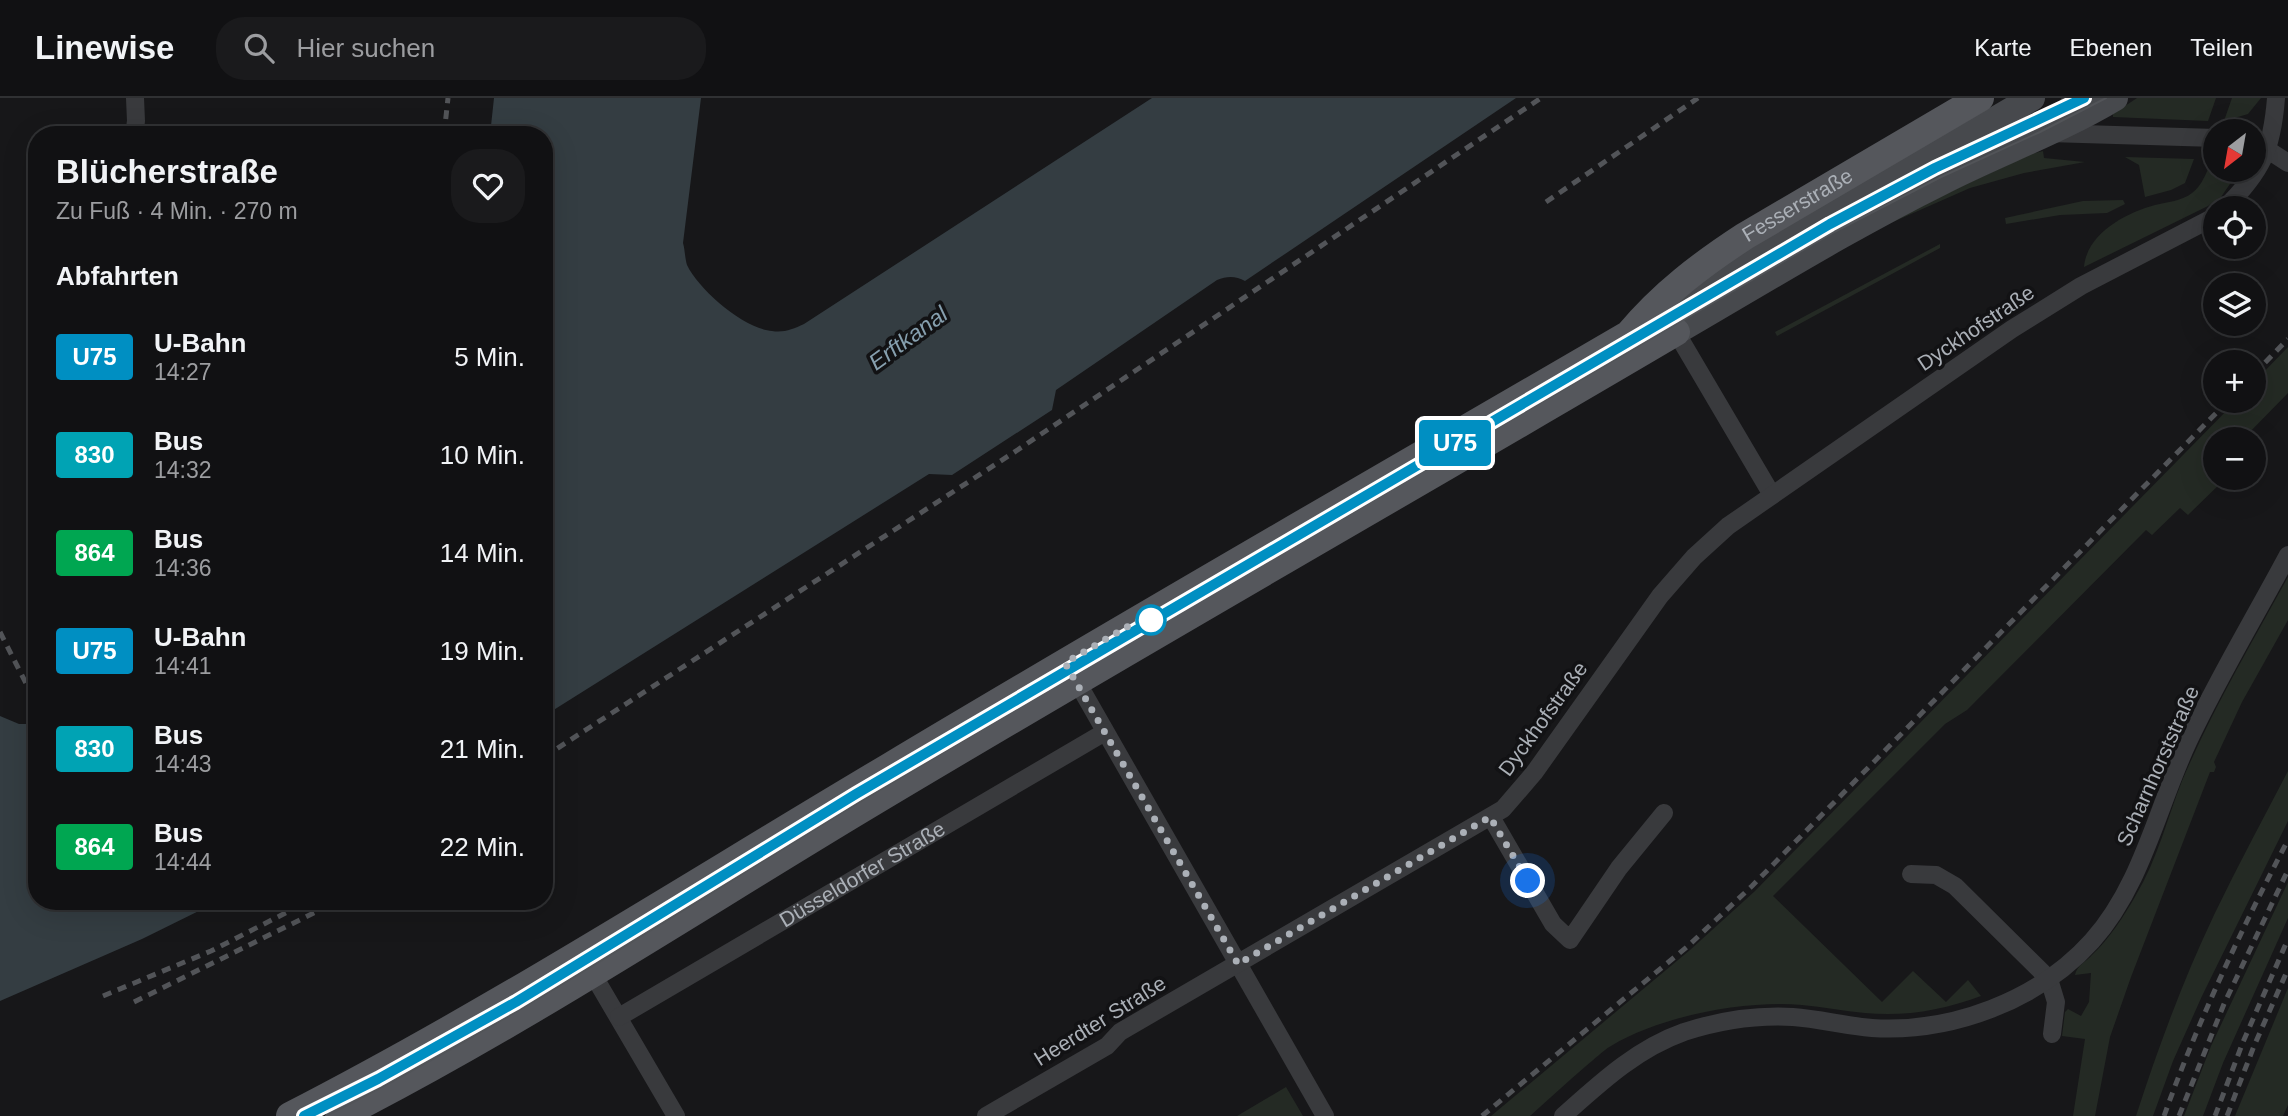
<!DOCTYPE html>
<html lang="de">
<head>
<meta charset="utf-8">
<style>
	:root { --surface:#111113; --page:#1a1a1c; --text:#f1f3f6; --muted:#9c9da0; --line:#303133 }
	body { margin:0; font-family:Helvetica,sans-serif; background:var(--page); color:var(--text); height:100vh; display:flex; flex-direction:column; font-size:26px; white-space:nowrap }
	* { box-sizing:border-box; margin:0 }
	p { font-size:23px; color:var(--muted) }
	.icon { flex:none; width:38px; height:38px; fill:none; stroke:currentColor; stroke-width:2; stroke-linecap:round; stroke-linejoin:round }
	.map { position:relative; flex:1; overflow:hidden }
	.details { position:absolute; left:28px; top:28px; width:525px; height:784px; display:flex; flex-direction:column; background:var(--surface); border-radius:28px; box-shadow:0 7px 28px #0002,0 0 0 2px var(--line) }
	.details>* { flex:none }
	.badge { padding:0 14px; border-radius:5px; font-size:24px; line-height:46px }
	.needle { width:46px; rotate:211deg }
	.tools { position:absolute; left:2203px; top:21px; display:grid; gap:14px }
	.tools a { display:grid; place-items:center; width:63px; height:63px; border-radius:50%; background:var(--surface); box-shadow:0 7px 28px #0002,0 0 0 2px var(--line); font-size:35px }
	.you { position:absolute; width:35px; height:35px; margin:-18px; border:5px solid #fff; border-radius:50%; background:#1a73e8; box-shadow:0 0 0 10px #1a73e833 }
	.map>.badge { position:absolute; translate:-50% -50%; box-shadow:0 0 0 4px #fff }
	h2 { padding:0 28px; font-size:26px; line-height:63px }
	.round { display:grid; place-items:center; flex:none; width:74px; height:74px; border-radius:28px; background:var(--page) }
	.head { display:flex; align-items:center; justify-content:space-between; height:119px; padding:0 28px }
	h1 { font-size:33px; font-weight:700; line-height:52px }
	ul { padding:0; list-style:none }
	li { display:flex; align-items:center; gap:21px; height:98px; padding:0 28px }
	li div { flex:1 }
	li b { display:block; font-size:26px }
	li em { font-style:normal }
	li .badge { min-width:77px; font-weight:700; text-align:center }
	header { display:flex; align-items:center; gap:42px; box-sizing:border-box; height:98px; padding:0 35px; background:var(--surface); border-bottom:2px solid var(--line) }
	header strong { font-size:33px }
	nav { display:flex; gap:38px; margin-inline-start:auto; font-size:24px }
	.search { width:490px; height:63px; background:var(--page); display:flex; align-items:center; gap:18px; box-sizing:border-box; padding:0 24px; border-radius:28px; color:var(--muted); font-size:26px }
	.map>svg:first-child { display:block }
</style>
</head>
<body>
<header>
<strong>Linewise</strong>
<div class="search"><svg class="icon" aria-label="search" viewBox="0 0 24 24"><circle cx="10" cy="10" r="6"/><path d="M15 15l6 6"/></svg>Hier suchen</div>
<nav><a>Karte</a><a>Ebenen</a><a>Teilen</a></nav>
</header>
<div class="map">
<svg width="2288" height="1018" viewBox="0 0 2288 1018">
	<rect width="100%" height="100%" fill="#171719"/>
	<path fill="#242a24" d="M 2137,0 L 2216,0 L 2208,23 L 2113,19 L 2113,16 Z
		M 2232,0 L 2261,0 L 2248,16 L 2224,23 Z
		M 2043,53 L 2044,60 L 2085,64 L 2024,75 L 1970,90 L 1868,135 L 1915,110 L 2031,56 Z
		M 2125,59 L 2194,61 L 2185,85 L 2171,92 L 2145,99 L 2139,67 Z
		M 2212,62 L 2215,62 L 2216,72 L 2232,72 L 2232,83 L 2221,99 L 2208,108 L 2084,169 C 2087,135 2126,115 2155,107 C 2167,104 2182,103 2192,95 C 2202,88 2207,73 2212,62 Z
		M 2123,102 L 2125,106 L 2107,115 L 2060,117 L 2006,126 L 2005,120 L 2083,103 Z
		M 1940,146 L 1940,150 L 1777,238 L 1775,234 Z
		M 2288,249 L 2288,295 L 2243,341 L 2216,341 L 2216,380 L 2226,380 L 2188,417 L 2180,410 L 2152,437 L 2146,432 L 1967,612 L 1945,626 L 1773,798 L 1882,904 L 1913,873 L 1946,904 L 1968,882 L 1981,898 C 1944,912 1904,919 1865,915 C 1844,913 1823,909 1802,907 C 1745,902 1660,918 1611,948 C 1602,953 1594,962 1586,968 C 1567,984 1549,1001 1530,1018 L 1491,1018 L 1690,852 L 1755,793 L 2236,303 L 2254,303 L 2254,284 Z
		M 2288,479 L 2288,522 L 2242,604 L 2214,664 L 2216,669 L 2214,674 L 2210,674 L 2131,879 L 2110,939 L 2095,1018 L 2073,1018 L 2085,941 L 2062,938 L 2065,914 L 2068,911 L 2081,918 L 2089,904 L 2091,875 L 2075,877 C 2077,867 2086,864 2092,857 C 2110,840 2124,818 2136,797 C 2157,762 2167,721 2182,683 C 2212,612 2251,546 2288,479 Z
		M 2288,673 L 2288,723 L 2202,898 L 2173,963 L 2153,1018 L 2136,1018 C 2158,950 2183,882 2214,817 C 2237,769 2263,721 2288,673 Z
		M 2288,784 L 2288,820 L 2223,965 L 2203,1018 L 2184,1018 L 2211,948 Z
		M 2288,890 L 2288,1007 L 2283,1018 L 2235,1018 Z
		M 1286,989 L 1303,1018 L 1237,1018 Z"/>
	<path fill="#343d42" d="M 494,0 L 701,0 L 683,145 C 685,152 685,161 687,167 C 699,192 744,231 772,233 C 784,235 793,231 804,226 L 1152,0 L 1516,0 L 1245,183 C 1236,178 1227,178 1217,182 L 1056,292 L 1052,312 L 952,377 L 929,376 L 544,618 L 544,37 L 490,37 Z
		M 0,618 L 19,626 L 37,626 L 37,803 L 219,803 L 142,841 L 0,903 Z"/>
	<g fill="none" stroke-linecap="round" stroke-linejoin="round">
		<g stroke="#393a3d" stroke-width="18">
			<path d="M 2050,31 L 2073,0"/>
			<path d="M 134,37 L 136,23 L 135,0"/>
			<path d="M 1975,40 L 2014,34 L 2216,40"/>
			<path d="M 2254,47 L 2268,52 L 2288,65"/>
			<path d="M 2225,110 C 2262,73 2272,52 2276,0"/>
			<path d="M 1676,234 L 1772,397"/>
			<path d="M 1072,575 L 1325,1018"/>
			<path d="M 1491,719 L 1553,826 L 1570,842 L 1619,770 L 1664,715"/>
			<path d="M 1911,776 L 1936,777 L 1955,788 L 2049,881 L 2056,904 L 2052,936"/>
			<path d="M 588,868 L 676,1018"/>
			<path id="s1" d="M 619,919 L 1105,634"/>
			<path d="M 986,1018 L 1107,948 L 1120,934 L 1503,711 L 1534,675 L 1660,498 L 1694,459 L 1728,428 L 2012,231 L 2081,188 L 2216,118"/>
			<path d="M 1563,1018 C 1600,985 1636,951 1684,934 C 1718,923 1757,917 1793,919 C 1820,921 1846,928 1872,930 C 1951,935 2038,903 2092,843 C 2142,787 2157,710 2188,644 C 2218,580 2255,519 2288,457"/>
		</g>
		<path stroke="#47494d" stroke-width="26" d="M 1644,227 L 2032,0
			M 1676,234 C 1764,183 1851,129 1942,84 C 1999,55 2060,33 2115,0"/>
		<g stroke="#55575c" stroke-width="28">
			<path id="s2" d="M 290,1018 C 496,912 690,787 889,669 C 1134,522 1382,380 1629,236 C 1662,196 1702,166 1745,138 L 1980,0"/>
			<path d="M 340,1018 C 520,926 690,814 863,710 C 1133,548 1406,393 1676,234"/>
		</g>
		<path stroke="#525458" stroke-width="2" d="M 1950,63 L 2084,0
			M 304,1018 L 335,1002
			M 326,1018 C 512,924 685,809 863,702 C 1185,510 1510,323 1834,134 L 1941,79 L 2040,34 L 2106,0"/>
		<path stroke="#525458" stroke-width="5" stroke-dasharray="9 7" stroke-linecap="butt" d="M 444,37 L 448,0
			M 1546,104 L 1698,0
			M 2254,276 L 2288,241
			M 0,534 L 33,599
			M 544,659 L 1013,355 L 1541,0
			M 103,898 L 211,853 L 309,803
			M 134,904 L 338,803
			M 1482,1018 L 1688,848 L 1752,788 L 2228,303
			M 2164,1018 C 2198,923 2241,832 2288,742
			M 2179,1018 L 2224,906 L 2288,772
			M 2215,1018 L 2243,944 L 2288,841
			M 2227,1018 L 2254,948 L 2288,871"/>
	</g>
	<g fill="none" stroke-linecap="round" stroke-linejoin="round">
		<g stroke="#fff" stroke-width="16">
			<path id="line" d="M 304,1018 L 378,981 L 516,904 L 856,696 L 1830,126 L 1935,70 L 2084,0"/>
		</g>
		<use href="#line" stroke="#008fc2" stroke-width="10"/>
		<path stroke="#abb0b7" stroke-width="7" stroke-dasharray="0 12.6" d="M 1151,522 L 1137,523 L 1065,565 L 1238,866 L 1490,719 L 1528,783"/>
	</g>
	<circle fill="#fff" stroke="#008fc2" stroke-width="3.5" cx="1151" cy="522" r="14"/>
	<g text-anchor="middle" stroke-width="7" stroke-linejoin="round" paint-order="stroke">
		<g font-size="21" fill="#abb0b7" stroke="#121214">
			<text dy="7" stroke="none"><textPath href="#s2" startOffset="1764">Fesserstraße</textPath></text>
			<text transform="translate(1976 230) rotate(-34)" y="7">Dyckhofstraße</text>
			<text transform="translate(1543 621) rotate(-54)" y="7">Dyckhofstraße</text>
			<text transform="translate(2158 668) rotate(-66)" y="7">Scharnhorststraße</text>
			<text dy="7" stroke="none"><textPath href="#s1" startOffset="282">Düsseldorfer Straße</textPath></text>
			<text transform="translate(1100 923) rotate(-32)" y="7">Heerdter Straße</text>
		</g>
		<g font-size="23" font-style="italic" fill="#869fae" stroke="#121214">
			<text transform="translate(908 240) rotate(-36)" y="8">Erftkanal</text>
		</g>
	</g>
</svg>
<div class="tools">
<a><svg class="needle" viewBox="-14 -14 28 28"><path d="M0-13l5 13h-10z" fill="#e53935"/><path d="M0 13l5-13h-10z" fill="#9c9da0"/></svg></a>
<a><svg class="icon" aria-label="locate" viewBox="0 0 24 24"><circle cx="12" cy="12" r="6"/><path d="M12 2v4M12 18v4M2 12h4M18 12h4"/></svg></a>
<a><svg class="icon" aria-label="layers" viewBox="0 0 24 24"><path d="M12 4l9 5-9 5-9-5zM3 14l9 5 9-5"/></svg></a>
<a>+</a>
<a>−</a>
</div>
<div class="you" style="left:1528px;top:783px"></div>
<b class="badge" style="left:1455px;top:345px;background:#008fc2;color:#fff">U75</b>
<section class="details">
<div class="head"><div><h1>Blücherstraße</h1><p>Zu Fuß · 4 Min. · 270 m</p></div><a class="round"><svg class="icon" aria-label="heart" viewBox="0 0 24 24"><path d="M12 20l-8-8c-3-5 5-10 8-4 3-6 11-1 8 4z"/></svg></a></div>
<h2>Abfahrten</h2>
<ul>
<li><span class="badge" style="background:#008fc2;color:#fff">U75</span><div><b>U-Bahn</b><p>14:27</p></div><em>5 Min.</em></li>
<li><span class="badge" style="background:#00a3b4;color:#fff">830</span><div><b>Bus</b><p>14:32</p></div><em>10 Min.</em></li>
<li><span class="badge" style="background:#00a651;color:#fff">864</span><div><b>Bus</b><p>14:36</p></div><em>14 Min.</em></li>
<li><span class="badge" style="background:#008fc2;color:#fff">U75</span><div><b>U-Bahn</b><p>14:41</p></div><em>19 Min.</em></li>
<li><span class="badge" style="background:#00a3b4;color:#fff">830</span><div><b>Bus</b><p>14:43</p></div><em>21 Min.</em></li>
<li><span class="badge" style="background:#00a651;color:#fff">864</span><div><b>Bus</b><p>14:44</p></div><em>22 Min.</em></li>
</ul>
</section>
</div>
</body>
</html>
